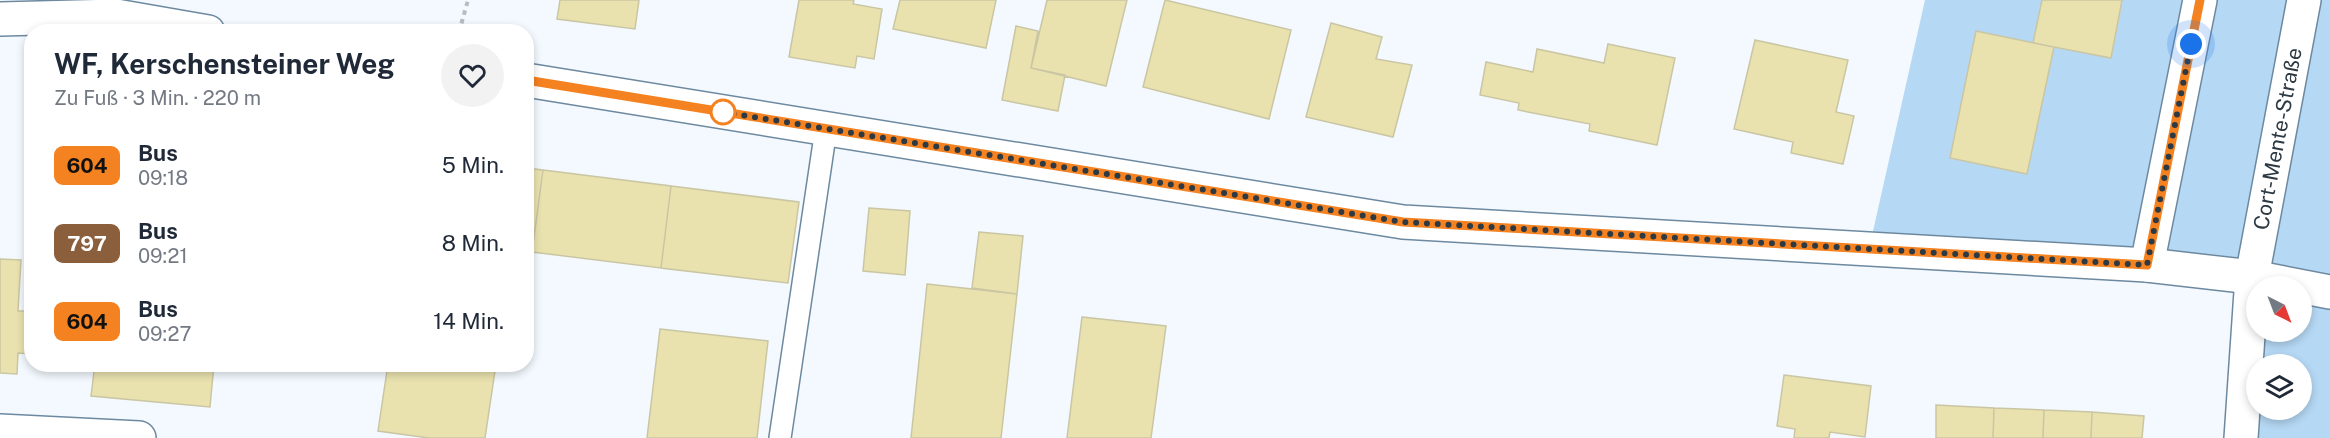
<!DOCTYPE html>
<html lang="de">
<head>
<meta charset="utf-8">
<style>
	:root { --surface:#fff; --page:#f2f2f3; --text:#1f2937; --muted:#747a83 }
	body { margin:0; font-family:"Public Sans",sans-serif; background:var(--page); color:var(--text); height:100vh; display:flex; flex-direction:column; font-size:22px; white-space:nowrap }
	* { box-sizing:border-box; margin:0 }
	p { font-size:20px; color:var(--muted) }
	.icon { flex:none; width:33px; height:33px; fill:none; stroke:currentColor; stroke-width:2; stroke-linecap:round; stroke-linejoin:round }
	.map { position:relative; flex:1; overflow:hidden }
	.sheet { position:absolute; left:24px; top:24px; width:510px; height:348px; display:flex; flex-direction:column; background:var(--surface); border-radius:24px; box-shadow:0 3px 9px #0003 }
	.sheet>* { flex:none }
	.badge { padding:0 12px; border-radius:9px; font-size:21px; line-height:39px }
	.needle { width:39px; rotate:138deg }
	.fabs { position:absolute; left:2246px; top:276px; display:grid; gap:12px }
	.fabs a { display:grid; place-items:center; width:66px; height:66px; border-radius:50%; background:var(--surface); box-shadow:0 3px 9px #0003; font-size:30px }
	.you { position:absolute; width:30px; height:30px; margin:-15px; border:4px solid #fff; border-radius:50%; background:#1a73e8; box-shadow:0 0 0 9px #1a73e833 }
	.map>.badge { position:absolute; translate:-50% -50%; box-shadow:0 0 0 3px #fff }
	.round { display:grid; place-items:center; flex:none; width:63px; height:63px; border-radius:32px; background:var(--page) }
	.head { display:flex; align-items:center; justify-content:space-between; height:102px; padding:0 30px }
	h1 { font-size:28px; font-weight:700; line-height:45px }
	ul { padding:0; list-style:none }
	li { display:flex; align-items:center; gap:18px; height:78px; padding:0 30px }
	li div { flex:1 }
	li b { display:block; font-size:22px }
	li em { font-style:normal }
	li .badge { min-width:66px; font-weight:700; text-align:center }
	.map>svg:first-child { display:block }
</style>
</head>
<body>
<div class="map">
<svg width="2330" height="438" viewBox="0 0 2330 438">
	<rect width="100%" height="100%" fill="#f3f9fe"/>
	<path fill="#b5d8f4" d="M 1925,0 L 2330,0 L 2330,438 L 2247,438 L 2256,410 L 2301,410 L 2301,364 L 2257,364 L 2261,332 L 2301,332 L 2301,286 L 1869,249 Z"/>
	<path fill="#e9e2af" stroke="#cac6a3" stroke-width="1.5" d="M 560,0 L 639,0 L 635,29 L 557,19 Z
		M 799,0 L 854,0 L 853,4 L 882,9 L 874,59 L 857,56 L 855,68 L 789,57 Z
		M 900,0 L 996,0 L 986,48 L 893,29 Z
		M 1047,0 L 1127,0 L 1106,86 L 1031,68 Z
		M 1165,0 L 1291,30 L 1269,119 L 1143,87 Z
		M 2042,0 L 2122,0 L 2111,58 L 2033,43 Z
		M 1331,23 L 1382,37 L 1376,59 L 1412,65 L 1393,137 L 1306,117 Z
		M 1016,26 L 1038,31 L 1031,68 L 1065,75 L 1058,111 L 1002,100 Z
		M 1976,31 L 2054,47 L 2027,174 L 1950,158 Z
		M 1755,40 L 1848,60 L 1836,112 L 1854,116 L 1843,164 L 1791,153 L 1793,142 L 1734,129 Z
		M 1608,44 L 1675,58 L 1657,145 L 1589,131 L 1590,124 L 1518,110 L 1519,103 L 1480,95 L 1486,62 L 1533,72 L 1537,49 L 1604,63 Z
		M 526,168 L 543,170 L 532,252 L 526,251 Z
		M 543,170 L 671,186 L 661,268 L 532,252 Z
		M 671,186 L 799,202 L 788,283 L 661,268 Z
		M 869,208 L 910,211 L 905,275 L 863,271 Z
		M 979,232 L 1023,236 L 1017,294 L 972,288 Z
		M 0,259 L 21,260 L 18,311 L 32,311 L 32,354 L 18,353 L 17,374 L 0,373 Z
		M 927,284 L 1017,294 L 1001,438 L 911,438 Z
		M 1082,317 L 1166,326 L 1151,438 L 1067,438 Z
		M 660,329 L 768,341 L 757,438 L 647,438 Z
		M 95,364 L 214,364 L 210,407 L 91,396 Z
		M 388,364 L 496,364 L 485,438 L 429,438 L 378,431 Z
		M 1784,375 L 1871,386 L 1865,437 L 1830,432 L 1829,438 L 1794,438 L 1795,429 L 1777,426 Z
		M 1936,405 L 1994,408 L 1993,438 L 1936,438 Z
		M 1994,408 L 2044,410 L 2043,438 L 1993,438 Z
		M 2044,410 L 2092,412 L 2091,438 L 2043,438 Z
		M 2092,412 L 2144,416 L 2142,438 L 2091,438 Z"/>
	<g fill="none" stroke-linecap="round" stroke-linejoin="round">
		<g stroke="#6d89a0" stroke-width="24">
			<path id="service" d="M 780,438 L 826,129"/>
		</g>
		<g stroke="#6d89a0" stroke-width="36">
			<g id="minor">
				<path d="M 0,19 L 116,16 L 208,32"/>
				<path d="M 526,80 L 1403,222 L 2147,265 L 2252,277 L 2330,292"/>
				<path d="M 2147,265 L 2200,0"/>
				<path d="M 0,431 L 139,438"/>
				<path id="s1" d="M 2241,438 L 2252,277 L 2304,0"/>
			</g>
		</g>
		<path stroke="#b5bdc3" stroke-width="4" stroke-dasharray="4.5 4.5" stroke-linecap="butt" d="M 459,32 L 468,0"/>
		<use href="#service" stroke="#fff" stroke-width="21"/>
		<use href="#minor" stroke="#fff" stroke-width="33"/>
	</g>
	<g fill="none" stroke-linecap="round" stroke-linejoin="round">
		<g stroke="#fff" stroke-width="14">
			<path id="line" d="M 526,80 L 1403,222 L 2147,265 L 2200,0"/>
		</g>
		<use href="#line" stroke="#f58220" stroke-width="9"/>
		<path stroke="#2d3943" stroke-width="6" stroke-dasharray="0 10.8" d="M 723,112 L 1403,222 L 2147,265 L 2191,44"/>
	</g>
	<circle fill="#fff" stroke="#f58220" stroke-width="3" cx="723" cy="112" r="12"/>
	<g text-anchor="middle" stroke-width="4.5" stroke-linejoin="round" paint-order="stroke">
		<g font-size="21" fill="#2d3943" stroke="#fff">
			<text dy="7" stroke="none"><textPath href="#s1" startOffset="302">Cort-Mente-Straße</textPath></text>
		</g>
	</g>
</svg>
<div class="fabs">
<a><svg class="needle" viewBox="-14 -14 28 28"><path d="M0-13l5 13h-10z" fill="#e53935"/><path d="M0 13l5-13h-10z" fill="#747a83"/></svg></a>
<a><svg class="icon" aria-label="layers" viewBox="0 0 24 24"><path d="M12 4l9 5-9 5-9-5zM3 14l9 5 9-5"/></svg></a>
</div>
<div class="you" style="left:2191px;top:44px"></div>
<section class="sheet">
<div class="head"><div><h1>WF, Kerschensteiner Weg</h1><p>Zu Fuß · 3 Min. · 220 m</p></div><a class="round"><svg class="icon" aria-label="heart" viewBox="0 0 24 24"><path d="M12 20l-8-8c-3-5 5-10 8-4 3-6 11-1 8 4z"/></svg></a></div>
<ul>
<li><span class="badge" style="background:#f58220;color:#111">604</span><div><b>Bus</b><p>09:18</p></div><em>5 Min.</em></li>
<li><span class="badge" style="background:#8b5e3c;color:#fff">797</span><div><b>Bus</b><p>09:21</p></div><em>8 Min.</em></li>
<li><span class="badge" style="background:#f58220;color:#111">604</span><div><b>Bus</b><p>09:27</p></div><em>14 Min.</em></li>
</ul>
</section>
</div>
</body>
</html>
